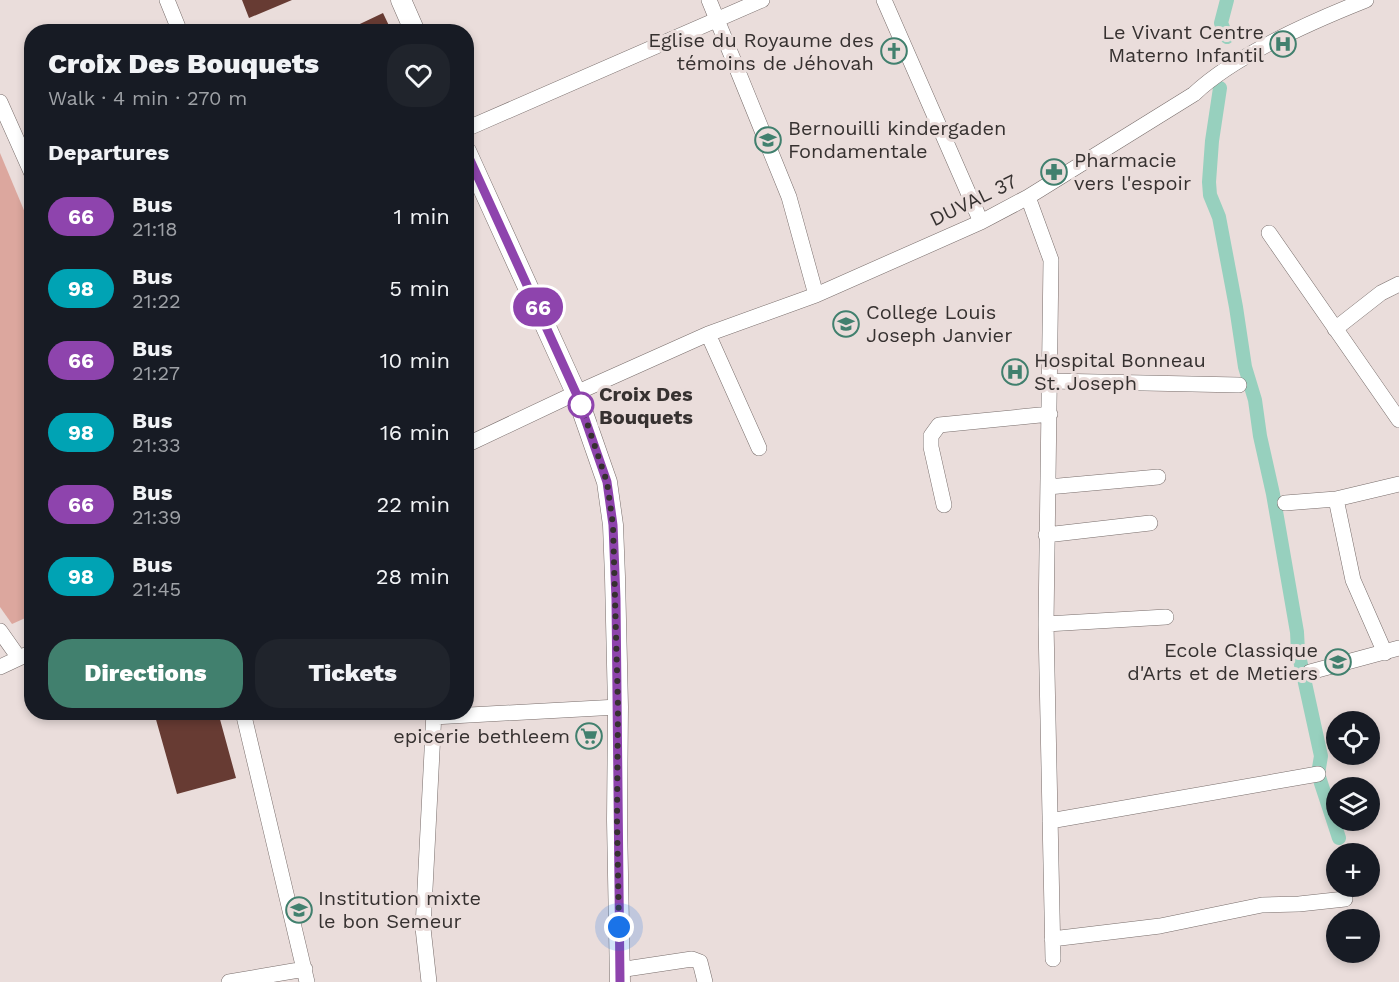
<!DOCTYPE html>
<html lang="en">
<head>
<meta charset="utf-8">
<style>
	:root { --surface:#171b24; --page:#20242c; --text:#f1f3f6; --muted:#9ea1a6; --accent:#41806e }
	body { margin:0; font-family:"Work Sans",sans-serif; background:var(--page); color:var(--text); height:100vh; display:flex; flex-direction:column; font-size:22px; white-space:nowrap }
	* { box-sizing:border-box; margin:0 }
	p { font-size:20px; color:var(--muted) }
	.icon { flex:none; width:33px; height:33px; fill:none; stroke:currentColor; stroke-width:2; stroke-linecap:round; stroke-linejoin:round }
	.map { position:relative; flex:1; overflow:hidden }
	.sheet { position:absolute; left:24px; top:24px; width:450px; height:696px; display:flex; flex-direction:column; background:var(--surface); border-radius:24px; box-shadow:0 3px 9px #0003 }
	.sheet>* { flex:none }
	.badge { padding:0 12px; border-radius:20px; font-size:21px; line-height:39px }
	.tools { position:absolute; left:1326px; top:711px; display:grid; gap:12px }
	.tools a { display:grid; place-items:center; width:54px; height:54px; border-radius:50%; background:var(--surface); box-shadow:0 3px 9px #0003; font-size:30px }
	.you { position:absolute; width:30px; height:30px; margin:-15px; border:4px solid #fff; border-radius:50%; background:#1a73e8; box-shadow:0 0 0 9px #1a73e833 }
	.map>.badge { position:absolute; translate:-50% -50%; box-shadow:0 0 0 3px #fff }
	h2 { padding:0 24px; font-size:22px; line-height:54px }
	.round { display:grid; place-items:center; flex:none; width:63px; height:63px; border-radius:24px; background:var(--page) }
	.headline { display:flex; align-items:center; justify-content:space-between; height:102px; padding:0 24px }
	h1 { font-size:28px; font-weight:800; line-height:45px }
	.button { display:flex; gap:12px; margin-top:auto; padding:12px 24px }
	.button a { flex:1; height:69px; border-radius:24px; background:var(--accent); color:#fff; font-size:24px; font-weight:800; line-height:69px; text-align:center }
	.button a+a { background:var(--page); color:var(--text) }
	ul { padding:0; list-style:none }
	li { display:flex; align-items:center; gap:18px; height:72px; padding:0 24px }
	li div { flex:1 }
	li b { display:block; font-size:22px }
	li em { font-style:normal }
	li .badge { min-width:66px; font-weight:700; text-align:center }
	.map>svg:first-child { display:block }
</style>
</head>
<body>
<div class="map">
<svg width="1399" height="982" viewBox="0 0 1399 982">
	<rect width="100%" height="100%" fill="#eadddb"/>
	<path fill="#dca79e" d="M 0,153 L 31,227 L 32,615 L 12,624 L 0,607 Z"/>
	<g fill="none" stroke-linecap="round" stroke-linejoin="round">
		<path stroke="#97d0be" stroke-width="14" d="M 1227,0 L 1221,23 L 1227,37
			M 1220,88 L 1212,141 L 1209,182 L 1210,195 L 1219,217 L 1236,307 L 1245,367 L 1255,400 L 1260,436 L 1273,494 L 1297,632 L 1298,651 L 1321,756 L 1318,774 L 1339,838"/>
	</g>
	<path fill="#673b33" d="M 242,0 L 292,0 L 249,18 Z
		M 383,13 L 392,32 L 343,32 Z
		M 166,712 L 218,712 L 236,778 L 177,794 L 155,716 Z"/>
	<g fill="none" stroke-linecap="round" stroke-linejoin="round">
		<g stroke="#786d6b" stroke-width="16">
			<path id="minor" d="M 167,0 L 180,32
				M 709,0 L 789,197 L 816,295
				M 884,0 L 981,222
				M 0,102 L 32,174
				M 466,129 L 762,0
				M 1028,197 L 1051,260 L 1046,624 L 1053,959
				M 1269,233 L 1399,420
				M 1335,329 L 1381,293 L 1399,284
				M 708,334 L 759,448
				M 1051,381 L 1239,385
				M 466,445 L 576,393 L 708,334 L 816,295 L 981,222 L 1028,197 L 1194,94 C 1235,55 1313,21 1366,0
				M 1048,487 L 1158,477
				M 1336,499 L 1353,580 L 1385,653
				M 1285,503 L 1336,499 L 1399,484
				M 944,505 L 931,447 L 931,436 L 939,425 L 1050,414
				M 1046,535 L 1150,523
				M 1046,624 L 1166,617
				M 0,631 L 19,658
				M 0,667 L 32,652
				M 1310,672 L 1399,648
				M 243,712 L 307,982
				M 433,717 L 618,707
				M 1050,821 L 1318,774
				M 1052,939 L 1160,926 L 1262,905 L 1299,904 L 1345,899
				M 619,970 L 692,959 L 700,962 L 705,982
				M 229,982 L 305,969
				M 429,982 L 423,928 L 434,712"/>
		</g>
		<g stroke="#786d6b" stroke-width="21">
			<path id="major" d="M 401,0 L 415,32
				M 466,151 L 576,393 L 607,482 L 613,525 L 615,577 L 618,707 L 617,820 L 620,982"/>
		</g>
		<use href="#minor" stroke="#fff" stroke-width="15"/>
		<use href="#major" stroke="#fff" stroke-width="20"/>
	</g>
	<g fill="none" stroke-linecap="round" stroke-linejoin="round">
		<g stroke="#fff" stroke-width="14">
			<path id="line" d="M 466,151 L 576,393 L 607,482 L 613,525 L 616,599 L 620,982"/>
		</g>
		<use href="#line" stroke="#8e44ad" stroke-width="9"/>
		<path stroke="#363130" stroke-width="6" stroke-dasharray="0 10.8" d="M 581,405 L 607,482 L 613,525 L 618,707 L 617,820 L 619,927"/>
	</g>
	<defs>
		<g id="hospital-ring" transform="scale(1.35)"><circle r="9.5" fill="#eadddb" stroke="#41806e" stroke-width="1.5"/><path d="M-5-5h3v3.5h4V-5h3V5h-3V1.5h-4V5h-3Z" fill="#41806e"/></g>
		<g id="church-ring" transform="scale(1.35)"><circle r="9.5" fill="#eadddb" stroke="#41806e" stroke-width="1.5"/><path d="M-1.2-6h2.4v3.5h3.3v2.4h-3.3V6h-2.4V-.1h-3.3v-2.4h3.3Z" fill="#41806e"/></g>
		<g id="school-ring" transform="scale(1.35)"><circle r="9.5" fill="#eadddb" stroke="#41806e" stroke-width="1.5"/><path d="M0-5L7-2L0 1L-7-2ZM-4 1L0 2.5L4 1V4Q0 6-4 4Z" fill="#41806e"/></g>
		<g id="pharmacy-ring" transform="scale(1.35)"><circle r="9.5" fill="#eadddb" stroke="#41806e" stroke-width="1.5"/><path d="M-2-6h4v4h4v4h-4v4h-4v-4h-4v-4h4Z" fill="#41806e"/></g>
		<g id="supermarket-ring" transform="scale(1.35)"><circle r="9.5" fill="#eadddb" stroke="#41806e" stroke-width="1.5"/><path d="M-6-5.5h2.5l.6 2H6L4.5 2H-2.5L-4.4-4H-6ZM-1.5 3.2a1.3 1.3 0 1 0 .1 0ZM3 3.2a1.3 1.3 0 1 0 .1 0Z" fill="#41806e"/></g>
	</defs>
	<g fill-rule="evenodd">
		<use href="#hospital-ring" x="1283" y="44"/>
		<use href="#church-ring" x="894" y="51"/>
		<use href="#school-ring" x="768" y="140"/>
		<use href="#pharmacy-ring" x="1054" y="172"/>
		<use href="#school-ring" x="846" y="324"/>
		<use href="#hospital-ring" x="1015" y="372"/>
		<use href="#school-ring" x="1338" y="662"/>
		<use href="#supermarket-ring" x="589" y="736"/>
		<use href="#school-ring" x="299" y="910"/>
	</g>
	<circle fill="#fff" stroke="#8e44ad" stroke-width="3" cx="581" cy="405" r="12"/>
	<g text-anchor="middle" stroke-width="6" stroke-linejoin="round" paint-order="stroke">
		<g font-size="20" fill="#363130" stroke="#eadddb" text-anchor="start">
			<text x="1264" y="39" text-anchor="end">Le Vivant Centre<tspan x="1264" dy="23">Materno Infantil</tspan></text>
			<text x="874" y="47" text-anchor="end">Eglise du Royaume des<tspan x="874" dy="23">témoins de Jéhovah</tspan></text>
			<text x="788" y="135">Bernouilli kindergaden<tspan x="788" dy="23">Fondamentale</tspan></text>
			<text x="1074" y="167">Pharmacie<tspan x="1074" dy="23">vers l'espoir</tspan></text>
			<text x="866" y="319">College Louis<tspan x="866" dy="23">Joseph Janvier</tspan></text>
			<text x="1034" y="367">Hospital Bonneau<tspan x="1034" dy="23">St. Joseph</tspan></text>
			<text x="1318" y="657" text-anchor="end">Ecole Classique<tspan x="1318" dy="23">d'Arts et de Metiers</tspan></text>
			<text x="570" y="743" text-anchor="end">epicerie bethleem</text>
			<text x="318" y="905">Institution mixte<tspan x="318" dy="23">le bon Semeur</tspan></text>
		</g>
		<g font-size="20" fill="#363130" stroke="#eadddb">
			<text transform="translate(973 200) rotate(-26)" y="7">DUVAL 37</text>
		</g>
		<g font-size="20" font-weight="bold" fill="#363130" stroke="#eadddb" text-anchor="start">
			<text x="599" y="401">Croix Des<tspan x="599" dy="23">Bouquets</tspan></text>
		</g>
	</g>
</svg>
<div class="tools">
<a><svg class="icon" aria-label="locate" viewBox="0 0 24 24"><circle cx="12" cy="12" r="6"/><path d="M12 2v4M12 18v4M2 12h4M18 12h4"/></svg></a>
<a><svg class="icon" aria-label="layers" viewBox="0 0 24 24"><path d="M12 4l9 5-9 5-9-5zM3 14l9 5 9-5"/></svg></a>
<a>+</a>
<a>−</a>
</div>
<div class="you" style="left:619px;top:927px"></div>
<b class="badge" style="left:538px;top:307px;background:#8e44ad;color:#fff">66</b>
<section class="sheet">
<div class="headline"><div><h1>Croix Des Bouquets</h1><p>Walk · 4 min · 270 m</p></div><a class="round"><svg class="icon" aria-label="heart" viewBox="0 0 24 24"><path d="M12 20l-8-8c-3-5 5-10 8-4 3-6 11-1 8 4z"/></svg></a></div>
<h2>Departures</h2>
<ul>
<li><span class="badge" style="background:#8e44ad;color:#fff">66</span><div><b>Bus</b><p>21:18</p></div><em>1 min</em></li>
<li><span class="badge" style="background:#00a3b4;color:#fff">98</span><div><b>Bus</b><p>21:22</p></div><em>5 min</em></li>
<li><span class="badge" style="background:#8e44ad;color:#fff">66</span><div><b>Bus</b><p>21:27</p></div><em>10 min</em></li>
<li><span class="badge" style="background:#00a3b4;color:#fff">98</span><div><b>Bus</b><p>21:33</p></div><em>16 min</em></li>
<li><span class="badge" style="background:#8e44ad;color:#fff">66</span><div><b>Bus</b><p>21:39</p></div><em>22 min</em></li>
<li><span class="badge" style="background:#00a3b4;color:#fff">98</span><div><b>Bus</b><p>21:45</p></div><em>28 min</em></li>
</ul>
<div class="button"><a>Directions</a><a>Tickets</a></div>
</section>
</div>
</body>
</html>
